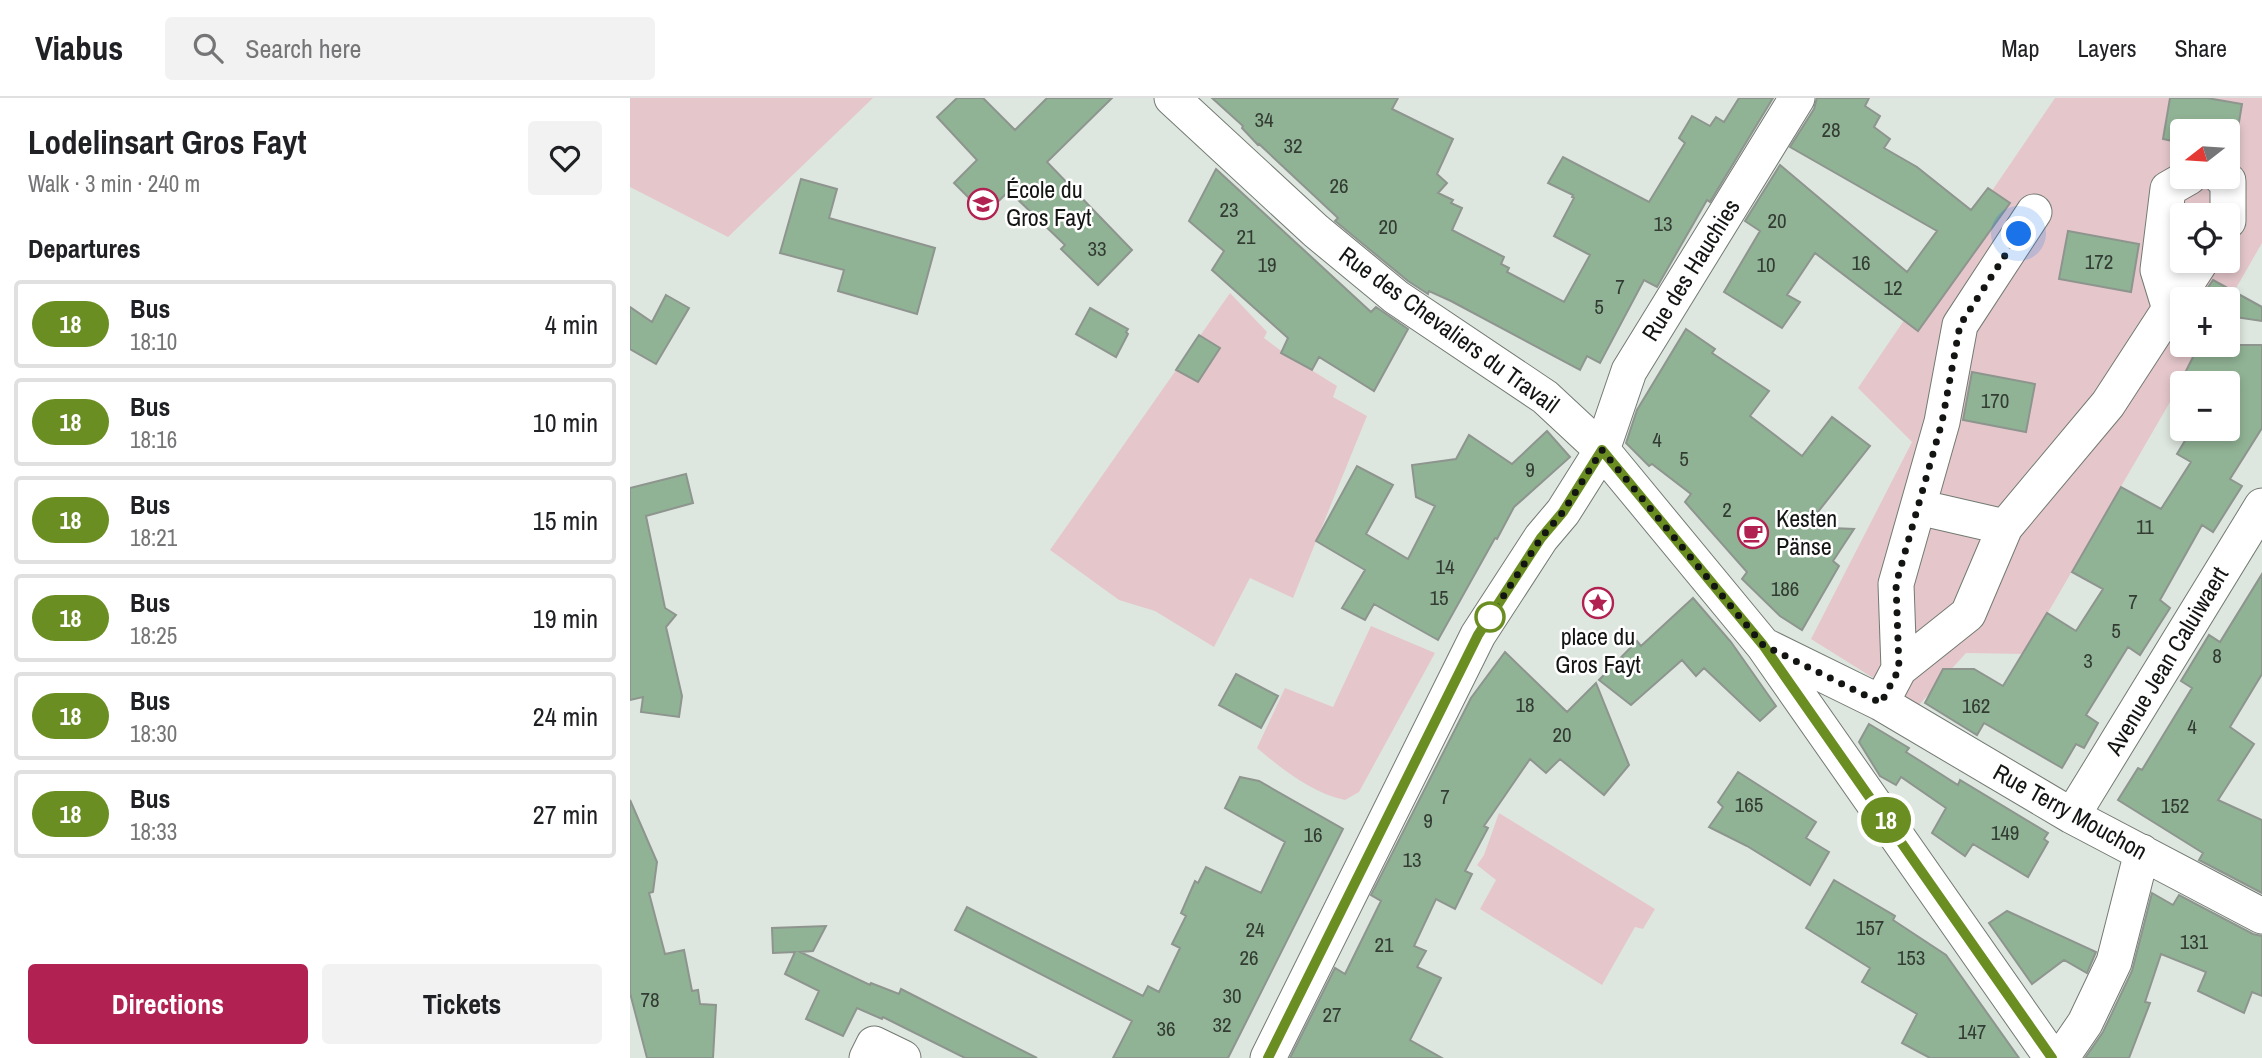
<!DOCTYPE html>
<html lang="en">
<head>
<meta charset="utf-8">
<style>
	:root { --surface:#fff; --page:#f2f2f2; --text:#202124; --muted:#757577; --line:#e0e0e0; --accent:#b12151 }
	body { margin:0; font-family:"Archivo Narrow",sans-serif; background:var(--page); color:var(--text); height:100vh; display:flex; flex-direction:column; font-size:26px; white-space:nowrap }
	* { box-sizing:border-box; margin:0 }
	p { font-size:23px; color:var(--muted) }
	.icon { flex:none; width:38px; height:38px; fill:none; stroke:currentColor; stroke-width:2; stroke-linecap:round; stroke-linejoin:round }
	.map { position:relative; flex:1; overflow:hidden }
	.panel { display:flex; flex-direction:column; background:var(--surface); width:630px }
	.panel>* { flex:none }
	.badge { padding:0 14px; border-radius:23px; font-size:24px; line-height:46px }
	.needle { width:46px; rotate:253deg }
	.tools { position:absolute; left:1540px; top:21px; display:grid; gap:14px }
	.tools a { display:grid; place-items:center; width:70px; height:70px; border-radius:7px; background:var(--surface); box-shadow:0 4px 10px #0003; font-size:35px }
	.you { position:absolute; width:35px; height:35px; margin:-18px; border:5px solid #fff; border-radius:50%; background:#1a73e8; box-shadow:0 0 0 10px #1a73e833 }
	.map>.badge { position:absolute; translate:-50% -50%; box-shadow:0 0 0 4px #fff }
	h2 { padding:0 28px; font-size:26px; line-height:63px }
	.round { display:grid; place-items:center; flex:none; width:74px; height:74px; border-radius:7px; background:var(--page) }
	.head { display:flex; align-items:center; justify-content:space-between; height:119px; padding:0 28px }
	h1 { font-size:33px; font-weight:700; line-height:52px }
	.primary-button { display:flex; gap:14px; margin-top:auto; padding:14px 28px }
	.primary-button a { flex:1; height:80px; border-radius:7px; background:var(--accent); color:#fff; font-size:28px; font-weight:700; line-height:80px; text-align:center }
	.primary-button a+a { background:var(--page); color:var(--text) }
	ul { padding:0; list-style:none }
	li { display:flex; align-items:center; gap:21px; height:88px; margin:0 14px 10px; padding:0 14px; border:4px solid var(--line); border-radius:7px }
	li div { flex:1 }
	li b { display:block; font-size:26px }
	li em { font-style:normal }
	li .badge { min-width:77px; font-weight:700; text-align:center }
	header { display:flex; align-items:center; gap:42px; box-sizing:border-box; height:98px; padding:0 35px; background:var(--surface); border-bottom:2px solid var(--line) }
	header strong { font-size:33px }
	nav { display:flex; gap:38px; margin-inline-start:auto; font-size:24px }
	.search { width:490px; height:63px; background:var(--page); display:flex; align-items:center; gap:18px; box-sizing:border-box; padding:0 24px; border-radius:7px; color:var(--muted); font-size:26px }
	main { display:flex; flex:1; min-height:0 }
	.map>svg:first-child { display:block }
</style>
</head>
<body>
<header>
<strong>Viabus</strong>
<div class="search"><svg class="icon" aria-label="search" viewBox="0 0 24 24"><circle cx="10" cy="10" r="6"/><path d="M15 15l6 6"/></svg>Search here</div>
<nav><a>Map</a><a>Layers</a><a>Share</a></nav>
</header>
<main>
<section class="panel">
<div class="head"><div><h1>Lodelinsart Gros Fayt</h1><p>Walk · 3 min · 240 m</p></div><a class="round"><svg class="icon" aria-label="heart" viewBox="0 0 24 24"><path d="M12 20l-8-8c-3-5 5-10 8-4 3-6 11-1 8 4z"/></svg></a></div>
<h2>Departures</h2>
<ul>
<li><span class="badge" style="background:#6b8e23;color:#fff">18</span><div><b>Bus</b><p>18:10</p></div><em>4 min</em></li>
<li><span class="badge" style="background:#6b8e23;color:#fff">18</span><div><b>Bus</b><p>18:16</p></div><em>10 min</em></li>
<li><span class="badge" style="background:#6b8e23;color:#fff">18</span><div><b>Bus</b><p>18:21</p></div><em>15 min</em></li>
<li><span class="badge" style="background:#6b8e23;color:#fff">18</span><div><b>Bus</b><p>18:25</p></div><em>19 min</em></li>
<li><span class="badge" style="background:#6b8e23;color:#fff">18</span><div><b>Bus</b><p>18:30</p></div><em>24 min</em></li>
<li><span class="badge" style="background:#6b8e23;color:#fff">18</span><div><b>Bus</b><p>18:33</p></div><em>27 min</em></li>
</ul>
<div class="primary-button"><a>Directions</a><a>Tickets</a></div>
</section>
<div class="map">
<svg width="1632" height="960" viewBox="0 0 1632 960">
	<rect width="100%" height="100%" fill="#dee7df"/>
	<path fill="#e5c7cb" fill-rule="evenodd" d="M 0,0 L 243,0 L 98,139 L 0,89 Z
		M 1425,0 L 1632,0 L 1632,145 L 1598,204 L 1598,201 L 1552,201 L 1552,247 L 1573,247 L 1394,556 L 1336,555 L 1288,608 L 1181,541 L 1282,344 L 1228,290 ZM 1552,33 L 1598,33 L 1598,79 L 1552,79 ZM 1552,117 L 1598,117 L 1598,163 L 1552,163 Z
		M 600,195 L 637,234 L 634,240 L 654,255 L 707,288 L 703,299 L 737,318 L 663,500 L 620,480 L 584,549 L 525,513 L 489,502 L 420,452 Z
		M 741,528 L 805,555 L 729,694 L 715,702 C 682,695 653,672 627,650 L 655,590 L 703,609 Z
		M 869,715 L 1025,811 L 1013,831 L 1005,829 L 972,887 L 850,811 L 866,782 L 847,767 L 854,757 Z"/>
	<path fill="#91b395" stroke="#8d958e" stroke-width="2" d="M 327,0 L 353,0 L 385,32 L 417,0 L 482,0 L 417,64 L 502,152 L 468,187 L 431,151 L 435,147 L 379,93 L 355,116 L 324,85 L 347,62 L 307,19 Z
		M 582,0 L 768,0 L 762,11 L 823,41 L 807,76 L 817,85 L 808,95 L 823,102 L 821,105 L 832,110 L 822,132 L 874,159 L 871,166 L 879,170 L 877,174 L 934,204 L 960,157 L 924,138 L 944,100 L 942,99 L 943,97 L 918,85 L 933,59 L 1019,104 L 1055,45 L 1049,40 L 1062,18 L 1080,28 L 1086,19 L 1094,24 L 1109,0 L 1143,0 L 1080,104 L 1077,102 L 1027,189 L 1014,182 L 970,265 L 957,258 L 950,272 L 821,203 L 799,193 L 798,196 L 778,183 L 705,123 L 708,120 L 629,46 L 628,47 L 612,30 L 613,28 Z
		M 1187,0 L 1239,0 L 1235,8 L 1250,18 L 1244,29 L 1260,41 L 1254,50 L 1287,69 L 1341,112 L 1358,90 L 1380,105 L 1288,233 L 1185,155 L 1157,197 L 1170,204 L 1152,230 L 1094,194 L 1130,133 L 1115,123 L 1150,67 L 1277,174 L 1307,133 L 1160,49 L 1184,11 Z
		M 1540,0 L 1577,0 L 1612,6 L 1604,54 L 1598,53 L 1598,33 L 1552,33 L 1552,45 L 1533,41 Z
		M 586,71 L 741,214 L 746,209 L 778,231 L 744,293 L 689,259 L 682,272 L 651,255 L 658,240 L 582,172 L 594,153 L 559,123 Z
		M 171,81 L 207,91 L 199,120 L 305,150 L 287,216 L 208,193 L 214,172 L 150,155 Z
		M 1438,133 L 1509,146 L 1501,194 L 1429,181 Z
		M 1583,182 L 1632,209 L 1632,223 L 1598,218 L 1598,201 L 1570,201 Z
		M 36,197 L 59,210 L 26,266 L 0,251 L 0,209 L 22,224 Z
		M 460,210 L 498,231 L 496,234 L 498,236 L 486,259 L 446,236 Z
		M 1056,231 L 1085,251 L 1082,255 L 1139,293 L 1120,318 L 1172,358 L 1202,319 L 1240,348 L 1176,429 L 1224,431 L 1203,463 L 1209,468 L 1172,532 L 1150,518 L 1112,481 L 1117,474 L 1055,404 L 1061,396 L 1022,366 L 1019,368 L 996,345 L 1007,312 Z
		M 569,237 L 590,250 L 568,284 L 546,272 Z
		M 1569,247 L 1632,247 L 1632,330 L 1600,381 L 1612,388 L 1583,434 L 1572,427 L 1530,502 L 1540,510 L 1510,557 L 1498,549 L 1456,617 L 1468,625 L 1454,650 L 1446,646 L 1432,670 L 1354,625 L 1347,637 L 1295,605 L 1313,571 L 1344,571 L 1373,588 L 1417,515 L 1446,533 L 1473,491 L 1442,474 L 1491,389 L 1531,411 L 1561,364 L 1547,356 L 1562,331 L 1598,331 L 1598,285 L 1552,285 L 1552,300 L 1545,295 Z
		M 1342,274 L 1405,286 L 1396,334 L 1333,322 Z
		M 917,333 L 940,359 L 884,409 L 867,441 L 865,440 L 808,542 L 744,506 L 735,522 L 712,510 L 735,472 L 686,443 L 727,368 L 763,387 L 736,436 L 778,461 L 805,408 L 786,399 L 782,367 L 826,361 L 839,337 L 882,366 Z
		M 56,376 L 63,405 L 16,418 L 35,510 L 46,517 L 36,529 L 52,598 L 49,619 L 11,614 L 13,599 L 0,602 L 0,390 Z
		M 1632,476 L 1632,576 L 1600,629 L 1624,646 L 1588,702 L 1632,722 L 1632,795 L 1569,762 L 1573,755 L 1488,702 L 1508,670 L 1512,672 L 1562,590 L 1551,583 L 1579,537 L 1590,544 Z
		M 1063,500 L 1101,544 L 1146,608 L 1130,623 L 1074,570 L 1066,578 L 1052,562 L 1001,607 L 969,582 L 1007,543 L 1011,548 Z
		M 875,554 L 937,614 L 966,585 L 999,667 L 974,697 L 930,661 L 916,675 L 900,661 L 854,728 L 858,730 L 835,773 L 842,776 L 825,811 L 806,801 L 784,848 L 796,853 L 787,869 L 811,880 L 780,942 L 812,960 L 660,960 L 705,870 L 715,876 L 751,803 L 741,797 L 841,600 Z
		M 606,576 L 648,598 L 631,630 L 589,607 Z
		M 1239,626 L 1279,650 L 1276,654 L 1328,687 L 1330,682 L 1418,735 L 1414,741 L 1418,744 L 1398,779 L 1343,746 L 1335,758 L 1302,735 L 1316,710 L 1271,679 L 1266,687 L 1250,678 L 1229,644 Z
		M 1108,674 L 1186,724 L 1176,740 L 1199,754 L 1180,787 L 1117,748 L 1079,729 L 1093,709 L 1088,704 Z
		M 610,679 L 629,683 L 713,731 L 598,960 L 483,960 L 502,923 L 325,832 L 337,809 L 513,898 L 518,888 L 529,894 L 550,850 L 542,846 L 556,818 L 551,815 L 565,783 L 568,785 L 576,769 L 631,795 L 655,744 L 595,710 Z
		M 0,702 L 27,764 L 23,794 L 19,795 L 35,856 L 54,852 L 62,893 L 68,892 L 70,906 L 86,907 L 83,960 L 17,960 L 0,895 Z
		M 1204,782 L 1265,818 L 1263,822 L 1316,857 L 1389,960 L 1300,960 L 1272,945 L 1287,916 L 1232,884 L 1240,870 L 1176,830 Z
		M 1522,795 L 1543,807 L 1549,797 L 1623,836 L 1632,838 L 1632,898 L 1622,894 L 1614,915 L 1568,893 L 1576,874 L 1531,856 L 1515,904 L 1520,905 L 1499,960 L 1455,960 L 1473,934 L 1502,873 Z
		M 1377,813 L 1466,854 L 1457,875 L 1434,862 L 1402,886 L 1359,825 Z
		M 196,828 L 183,853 L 170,854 L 240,887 L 241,885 L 269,896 L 271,891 L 407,960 L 335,960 L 253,919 L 252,921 L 227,910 L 213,938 L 176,921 L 189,893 L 155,876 L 165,854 L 143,855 L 142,830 Z"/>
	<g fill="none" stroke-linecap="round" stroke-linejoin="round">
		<g stroke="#737a73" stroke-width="37">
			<path id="minor" d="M 542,0 L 686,133 L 766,199 L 915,299 L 972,352 L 1133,547 L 1422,960
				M 1591,79 L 1598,83 L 1598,123
				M 1539,208 L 1528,172 L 1538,91 L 1559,79
				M 1288,409 L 1375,429
				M 1137,549 L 1251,605 L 1442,718 L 1632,818
				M 1269,571 L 1338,516 L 1375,429 L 1478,306 L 1571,163
				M 1251,605 L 1269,571 L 1266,486 L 1312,324 L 1330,227 L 1404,114
				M 1442,718 L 1632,408
				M 237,960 L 244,946 L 273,960
				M 638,960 L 848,537 L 911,440 L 933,414 L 972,352 L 999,273 L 1167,0
				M 1431,960 L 1455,925 L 1484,864 L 1512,754"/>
		</g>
		<use href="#minor" stroke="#fff" stroke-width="35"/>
	</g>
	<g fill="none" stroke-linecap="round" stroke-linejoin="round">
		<g stroke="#fff" stroke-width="16">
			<path id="line" d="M 638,960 L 848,537 L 911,440 L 933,414 L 972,352 L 1133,547 L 1422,960"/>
		</g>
		<use href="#line" stroke="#6b8e23" stroke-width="10"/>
		<path stroke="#121512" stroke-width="7" stroke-dasharray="0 12.6" d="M 860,519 L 911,440 L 933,414 L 972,352 L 1133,547 L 1251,605 L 1269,571 L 1266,486 L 1312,324 L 1330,227 L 1389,136"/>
	</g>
	<defs>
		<g id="school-ring" transform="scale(1.575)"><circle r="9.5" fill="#fff" stroke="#b12151" stroke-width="1.5"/><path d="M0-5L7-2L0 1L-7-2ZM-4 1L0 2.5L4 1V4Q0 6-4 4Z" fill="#b12151"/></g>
		<g id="cafe-ring" transform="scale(1.575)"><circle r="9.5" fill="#fff" stroke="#b12151" stroke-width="1.5"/><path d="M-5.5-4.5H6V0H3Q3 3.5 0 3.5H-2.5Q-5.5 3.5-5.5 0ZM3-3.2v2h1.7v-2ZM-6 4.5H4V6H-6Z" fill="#b12151"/></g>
		<g id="sight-ring" transform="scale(1.575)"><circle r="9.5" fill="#fff" stroke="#b12151" stroke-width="1.5"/><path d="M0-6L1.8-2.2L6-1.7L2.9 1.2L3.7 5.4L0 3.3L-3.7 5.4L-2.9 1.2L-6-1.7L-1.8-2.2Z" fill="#b12151"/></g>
	</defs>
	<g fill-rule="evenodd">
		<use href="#school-ring" x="353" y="106"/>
		<use href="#cafe-ring" x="1123" y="435"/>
		<use href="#sight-ring" x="968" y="505"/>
	</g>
	<circle fill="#fff" stroke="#6b8e23" stroke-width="3.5" cx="860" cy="519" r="14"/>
	<g text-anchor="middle" stroke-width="5" stroke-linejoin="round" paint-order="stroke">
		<g font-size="21" fill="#323c33">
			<text x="634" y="29">34</text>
			<text x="1201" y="39">28</text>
			<text x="663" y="55">32</text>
			<text x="709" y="95">26</text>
			<text x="599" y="119">23</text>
			<text x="1147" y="130">20</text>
			<text x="1033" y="133">13</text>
			<text x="758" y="136">20</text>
			<text x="616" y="146">21</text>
			<text x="467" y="158">33</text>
			<text x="1469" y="171">172</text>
			<text x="1231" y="172">16</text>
			<text x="637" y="174">19</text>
			<text x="1136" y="174">10</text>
			<text x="990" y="196">7</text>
			<text x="1263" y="197">12</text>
			<text x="969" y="216">5</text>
			<text x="1365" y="310">170</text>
			<text x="1027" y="349">4</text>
			<text x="1054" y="368">5</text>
			<text x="900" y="379">9</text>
			<text x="1097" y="419">2</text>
			<text x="1515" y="436">11</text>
			<text x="815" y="476">14</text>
			<text x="1155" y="498">186</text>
			<text x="809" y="507">15</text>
			<text x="1503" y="511">7</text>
			<text x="1486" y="540">5</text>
			<text x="1587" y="565">8</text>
			<text x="1458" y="570">3</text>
			<text x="895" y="614">18</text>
			<text x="1346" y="615">162</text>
			<text x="1562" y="636">4</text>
			<text x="932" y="644">20</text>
			<text x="815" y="706">7</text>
			<text x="1119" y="714">165</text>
			<text x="1545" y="715">152</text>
			<text x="798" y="730">9</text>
			<text x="1375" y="742">149</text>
			<text x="683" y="744">16</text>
			<text x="782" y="769">13</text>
			<text x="1240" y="837">157</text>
			<text x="625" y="839">24</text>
			<text x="1564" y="851">131</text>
			<text x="754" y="854">21</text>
			<text x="619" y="867">26</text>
			<text x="1281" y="867">153</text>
			<text x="602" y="905">30</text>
			<text x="20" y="909">78</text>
			<text x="702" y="924">27</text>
			<text x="592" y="934">32</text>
			<text x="536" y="938">36</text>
			<text x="1342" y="941">147</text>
		</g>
		<g font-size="24" fill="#121512" stroke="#fff" text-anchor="start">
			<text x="376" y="100">École du<tspan x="376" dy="28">Gros Fayt</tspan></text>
			<text x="1146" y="429">Kesten<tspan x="1146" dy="28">Pänse</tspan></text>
			<text x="968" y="547" text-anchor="middle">place du<tspan x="968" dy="28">Gros Fayt</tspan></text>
		</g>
		<g font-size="24" fill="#121512" stroke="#fff">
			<text transform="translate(1061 172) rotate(-58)" y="8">Rue des Hauchies</text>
			<text transform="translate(819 232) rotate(36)" y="8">Rue des Chevaliers du Travail</text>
			<text transform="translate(1537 563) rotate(-59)" y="8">Avenue Jean Caluiwaert</text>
			<text transform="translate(1440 714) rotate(29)" y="8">Rue Terry Mouchon</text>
		</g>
	</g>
</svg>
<div class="tools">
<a><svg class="needle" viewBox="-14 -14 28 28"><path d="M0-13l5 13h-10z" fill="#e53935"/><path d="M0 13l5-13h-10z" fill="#757577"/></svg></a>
<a><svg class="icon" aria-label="locate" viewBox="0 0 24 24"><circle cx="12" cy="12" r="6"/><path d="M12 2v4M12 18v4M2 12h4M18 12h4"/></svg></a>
<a>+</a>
<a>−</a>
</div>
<div class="you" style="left:1389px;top:136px"></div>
<b class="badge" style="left:1256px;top:722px;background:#6b8e23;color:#fff">18</b>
</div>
</main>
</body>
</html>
